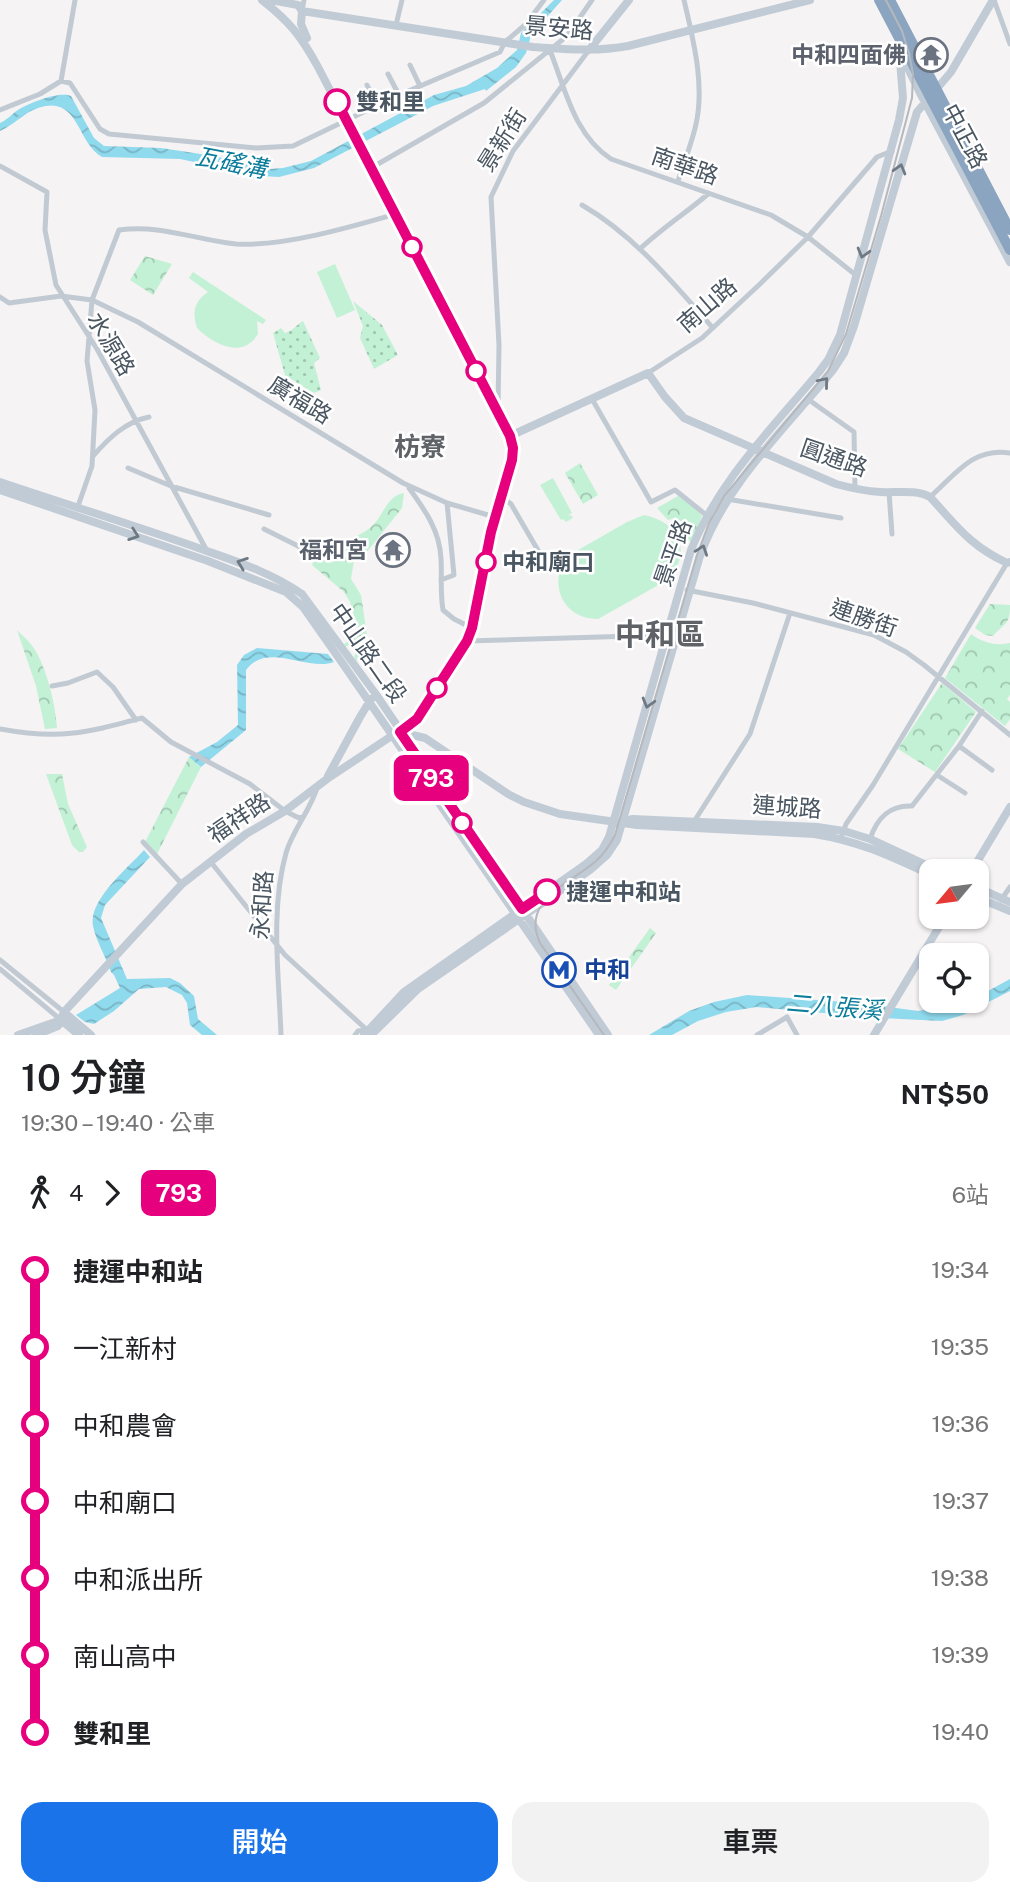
<!DOCTYPE html>
<html lang="zh-TW">
<head>
<meta charset="utf-8">
<style>
	:root { --surface:#fff; --page:#f2f2f2; --text:#202124; --muted:#757577; --accent:#1a73e8 }
	body { margin:0; font-family:"Public Sans","Noto Sans TC",sans-serif; background:var(--page); color:var(--text); height:100vh; display:flex; flex-direction:column; font-size:26px; white-space:nowrap }
	* { box-sizing:border-box; margin:0 }
	p { font-size:23px; color:var(--muted) }
	.icon { flex:none; width:38px; height:38px; fill:none; stroke:currentColor; stroke-width:2; stroke-linecap:round; stroke-linejoin:round }
	.map { position:relative; height:1035px; overflow:hidden }
	.side { display:flex; flex-direction:column; background:var(--surface); flex:1 }
	.side>* { flex:none }
	.badge { padding:0 14px; border-radius:10px; font-size:24px; line-height:46px }
	.needle { width:46px; rotate:241deg }
	.buttons { position:absolute; left:919px; top:859px; display:grid; gap:14px }
	.buttons a { display:grid; place-items:center; width:70px; height:70px; border-radius:14px; background:var(--surface); box-shadow:0 2px 5px #0004; font-size:35px }
	.map>.badge { position:absolute; translate:-50% -50%; box-shadow:0 0 0 4px #fff }
	.legs { display:flex; align-items:center; gap:10px; height:77px; padding:0 21px; font-size:23px }
	.legs p { margin-inline-start:auto }
	.summary { display:flex; align-items:center; justify-content:space-between; height:119px; padding:0 21px }
	h1 { font-size:38px; font-weight:600; line-height:52px }
	.cta { display:flex; gap:14px; margin-top:auto; padding:14px 21px }
	.cta a { flex:1; height:80px; border-radius:21px; background:var(--accent); color:#fff; font-size:28px; font-weight:600; line-height:80px; text-align:center }
	.cta a+a { background:var(--page); color:var(--text) }
	ul { padding:0 21px; list-style:none }
	li { display:flex; align-items:center; gap:24px; height:77px; font-size:26px }
	li i { display:grid; place-items:center; width:10px; height:100%; margin:0 9px; background:currentColor }
	li i::after { content:''; width:18px; height:18px; margin:-9px; border:5px solid; border-radius:50%; background:var(--surface) }
	li p { margin-inline-start:auto }
	li:first-child i { background:linear-gradient(#0000 50%,currentColor 0) }
	li:last-child i { background:linear-gradient(currentColor 50%,#0000 0) }
	.map>svg:first-child { display:block }
</style>
</head>
<body>
<div class="map">
<svg width="1010" height="1035" viewBox="0 0 1010 1035">
	<defs>
		<pattern id="grass-dots" width="8" height="8" patternUnits="userSpaceOnUse" patternTransform="scale(1.75)"><rect width="8" height="8" fill="#c3f1d5"/><path d="M2 2h.1M6 6h.1" fill="none" stroke="#a0c6b0" stroke-width="1.8" stroke-linecap="round"/></pattern>
		<pattern id="forest-crowns" width="20" height="18" patternUnits="userSpaceOnUse" patternTransform="scale(1.75)"><rect width="20" height="18" fill="#c3f1d5"/><path d="M2 6a3 3 0 1 1 6 0M12 15a3 3 0 1 1 6 0" fill="none" stroke="#a0c6b0"/></pattern>
		<pattern id="water-waves" width="16" height="10" patternUnits="userSpaceOnUse" patternTransform="scale(1.75)"><rect width="16" height="10" fill="#90daee"/><path d="M0 5q4-4 8 0t8 0" fill="none" stroke="#78b4c4"/></pattern>
	</defs>
	<rect width="100%" height="100%" fill="#f5f3f3"/>
	<path fill="url(#grass-dots)" d="M 353,301 L 382,325 L 398,355 L 374,369 L 360,338 L 363,326 Z
		M 303,321 L 320,358 L 314,363 L 321,390 L 314,393 L 285,375 L 273,333 L 281,328 L 285,333 C 294,330 296,325 303,321 Z"/>
	<path fill="url(#forest-crowns)" d="M 145,256 L 172,264 L 153,295 L 130,280 Z
		M 580,463 L 598,495 L 583,504 L 565,473 Z
		M 404,493 L 402,508 L 366,553 L 354,560 L 351,579 L 361,595 L 368,642 L 372,644 L 357,661 L 354,658 L 356,651 L 350,645 L 345,647 L 343,645 L 355,636 L 358,629 L 350,602 L 344,592 L 312,565 L 320,546 C 338,542 355,540 371,527 C 383,517 387,495 404,493 Z
		M 678,496 L 695,506 L 702,516 L 691,543 L 675,518 L 668,520 L 657,508 Z
		M 990,604 L 1010,605 C 1010,626 1004,623 993,636 L 985,635 L 975,628 Z
		M 17,630 C 22,635 29,641 33,647 C 46,665 56,706 57,728 L 45,729 L 36,686 Z
		M 971,634 C 983,643 996,646 1010,643 L 1010,695 L 1007,699 L 1010,702 L 1010,719 L 1005,726 L 945,678 Z
		M 942,683 L 976,712 L 935,772 L 898,749 Z
		M 189,757 L 201,767 L 157,854 L 145,842 Z
		M 46,774 L 62,774 L 68,804 L 87,847 L 83,852 L 79,852 L 72,845 Z
		M 650,928 L 656,933 L 616,990 L 609,985 Z"/>
	<path fill="#c3f1d5" d="M 335,264 L 355,310 L 337,318 L 317,272 Z
		M 193,272 L 266,320 L 263,324 L 257,321 L 258,334 C 242,360 213,344 197,328 C 192,311 194,302 208,292 L 189,278 Z
		M 553,478 L 572,513 L 567,516 L 571,515 L 573,518 L 566,522 L 563,519 L 561,520 L 540,485 Z
		M 644,515 C 679,523 691,547 671,578 L 598,619 C 563,619 548,585 566,557 L 627,522 Z"/>
	<path fill="url(#water-waves)" d="M 554,0 L 562,0 L 531,35 L 526,53 L 516,67 L 486,91 L 485,89 L 433,106 L 314,168 L 279,177 L 261,176 L 180,159 L 102,157 C 76,142 79,94 38,108 C 23,113 14,125 0,131 L 0,123 C 7,120 12,114 18,110 C 30,103 58,91 71,96 L 94,138 L 104,146 L 161,148 L 214,156 L 269,169 L 283,168 L 311,161 L 434,95 L 466,86 L 497,68 L 517,50 L 521,33 Z
		M 257,648 L 328,654 L 334,662 C 308,672 267,641 246,670 L 246,730 L 201,767 L 189,757 L 217,742 L 238,725 L 237,665 L 244,655 Z
		M 144,850 L 150,857 L 105,905 L 101,918 L 127,979 L 170,978 L 180,983 L 194,996 L 198,1019 L 217,1035 L 202,1035 L 190,1025 L 187,1003 L 182,995 L 166,987 L 139,989 L 114,1011 L 94,1024 L 85,1022 L 76,1015 L 120,988 L 114,975 L 111,972 C 106,957 96,941 93,926 C 88,900 128,868 144,850 Z
		M 1010,979 L 1010,991 L 963,1015 L 942,1021 L 881,1018 L 756,1007 L 726,1012 L 698,1021 L 672,1035 L 649,1035 L 689,1011 L 714,1002 L 747,995 L 859,1003 L 918,1011 L 976,1001 L 977,997 Z"/>
	<g fill="none" stroke-linecap="round" stroke-linejoin="round">
		<path stroke="#90daee" stroke-width="2" d="M 14,120 L 24,114"/>
		<path stroke="#c1cad2" stroke-width="5" d="M 994,0 L 1010,44
			M 302,11 L 304,0
			M 396,25 L 402,0
			M 549,48 C 565,87 573,134 611,159 L 771,215 L 808,237 L 857,276
			M 410,65 L 420,86
			M 388,74 L 399,95
			M 61,81 L 70,83 L 100,129 L 109,134 L 256,148 L 293,146 L 399,95 L 500,52 L 505,42 L 526,24 L 544,0
			M 367,85 L 377,106
			M 0,110 L 40,94 L 61,81 L 75,0
			M 0,166 L 47,192 L 45,230 L 56,285 L 97,349 L 206,549
			M 371,168 L 484,103 L 567,36 L 592,0
			M 678,181 C 684,162 692,143 696,124 C 705,84 693,39 684,0
			M 582,205 C 634,235 673,283 713,328
			M 640,249 C 661,229 686,213 708,194
			M 0,297 L 9,303 L 61,296 L 92,300 L 138,322 L 403,483 L 447,503 L 495,517
			M 648,373 L 702,338 L 760,284 L 808,237 L 877,157 L 892,151
			M 592,399 L 651,502 L 675,490 L 710,518
			M 809,400 L 854,432 L 855,489
			M 498,409 L 499,345 L 491,197 L 513,151 L 589,50
			M 93,456 C 109,438 125,422 149,417
			M 128,468 L 171,486 L 269,515
			M 409,488 C 425,510 440,531 441,559 C 442,576 440,593 443,610 L 454,619 L 472,628
			M 889,492 L 892,534
			M 502,497 L 511,504 L 539,552
			M 930,497 C 956,474 973,447 1010,453
			M 727,499 L 841,518
			M 77,509 L 92,466 L 95,410 L 87,361 L 92,300 L 119,230 C 160,224 196,240 236,244 C 282,247 351,227 396,214
			M 264,529 L 306,550
			M 441,580 L 454,575 L 447,503
			M 687,590 L 753,603 L 874,635 L 906,652 L 924,665 L 1010,735
			M 467,641 L 634,636 L 676,639
			M 52,686 L 68,683 L 97,672 L 113,687 L 136,720
			M 0,729 C 60,740 85,733 142,718 L 171,742 L 250,784 L 285,811 L 299,818 L 304,816
			M 959,746 L 992,770
			M 937,775 L 965,793
			M 695,820 L 750,734 L 790,613
			M 841,838 L 846,824 L 873,785 L 1007,563
			M 870,839 C 877,818 889,805 912,806 L 959,746 L 982,711
			M 143,842 L 182,884
			M 210,861 L 285,955 L 367,1030
			M 1001,900 L 1010,887
			M 0,960 L 64,1012
			M 0,969 L 61,1020
			M 281,1035 C 279,976 270,910 286,853 C 293,829 311,810 318,785
			M 355,1035 L 358,1031 L 367,1030
			M 757,1035 L 787,1017 L 797,1035"/>
		<path stroke="#c1cbd6" stroke-width="8" d="M 271,0 L 298,5 L 302,11
			M 302,11 L 533,47 C 565,49 596,52 628,46 L 810,0
			M 302,11 L 301,24 L 307,38
			M 589,50 L 629,0
			M 902,56 L 920,93 L 1010,262
			M 510,436 L 648,373 L 665,397 L 684,418 L 836,484 C 851,488 865,491 880,492 C 896,493 916,489 930,497 C 957,526 969,545 1007,563 L 1010,562
			M 0,482 C 68,505 137,526 204,550 C 238,562 272,573 302,594 L 375,693 L 608,1035
			M 0,490 L 208,561 L 286,592 L 303,607 L 343,664 L 599,1035
			M 400,732 L 425,738 L 508,794 L 524,802 L 560,814 L 637,825 L 814,834 C 859,841 890,856 931,875
			M 328,776 L 360,717 L 371,699
			M 623,822 L 632,819 L 817,827 L 844,831 L 870,839 L 941,872
			M 971,872 L 1010,807
			M 976,887 L 1010,902
			M 976,897 L 1010,911
			M 64,1012 L 91,1035
			M 61,1020 L 79,1035
			M 18,1035 L 61,1020
			M 36,1035 L 58,1026 L 64,1012 L 182,884 L 246,834 L 285,811 L 327,779 L 414,721 L 467,641 L 472,628 C 479,596 485,564 492,531 C 499,500 518,468 510,436 L 318,67 C 301,36 290,22 262,0
			M 364,1035 L 404,992 L 586,864 L 602,850 L 609,837 L 691,550 C 720,479 770,431 819,372 L 828,360 L 840,335 L 899,120 L 903,98 L 899,48
			M 371,1035 L 418,989 L 590,870 L 607,855 L 617,840 L 700,556 C 726,483 785,429 833,370 L 844,353 L 854,326 L 917,112 L 951,72 L 993,0
			M 874,1035 L 945,917"/>
		<path stroke="#8ba5c1" stroke-width="10" d="M 879,0 L 1010,250
			M 890,0 L 1010,230"/>
		<path stroke="#b5b8bd" stroke-width="2" d="M 604,1035 L 540,943 C 520,900 570,884 596,861 C 604,854 610,845 615,835 L 697,555 L 709,523 L 725,495 L 828,371 L 846,334 L 881,216 L 912,98 L 913,74 L 909,53 L 902,31 L 886,0"/>
	</g>
	<defs><path id="oneway-chevron" d="M-2-3.5L2.5 0L-2 3.5" fill="none" stroke-width="1.6" stroke-linecap="round" stroke-linejoin="round" transform="scale(1.75)"/></defs>
	<g stroke="#6e7984">
		<use href="#oneway-chevron" transform="translate(900 169) rotate(-74)"/>
		<use href="#oneway-chevron" transform="translate(863 253) rotate(106)"/>
		<use href="#oneway-chevron" transform="translate(824 382) rotate(-50)"/>
		<use href="#oneway-chevron" transform="translate(134 535) rotate(19)"/>
		<use href="#oneway-chevron" transform="translate(702 550) rotate(-71)"/>
		<use href="#oneway-chevron" transform="translate(242 563) rotate(-160)"/>
		<use href="#oneway-chevron" transform="translate(648 703) rotate(106)"/>
	</g>
	<g fill="none" stroke-linecap="round" stroke-linejoin="round">
		<g stroke="#fff" stroke-width="16">
			<path id="line-1" d="M 337,102 L 510,436 L 513,448 L 512,460 L 491,532 L 472,628 L 467,641 L 417,719 L 400,732 L 522,909 L 547,892"/>
		</g>
		<use href="#line-1" stroke="#e6007e" stroke-width="10"/>
	</g>
	<defs>
		<g id="temple-ring" transform="scale(1.75)"><circle r="9.5" fill="#fff" stroke="#6b7280" stroke-width="1.5"/><path d="M0-6L5-2H3V0L6.5 2.5H4V6H1.5V3h-3V6H-4V2.5H-6.5L-3 0V-2H-5Z" fill="#6b7280"/></g>
		<g id="metro-ring" transform="scale(1.75)"><circle r="9.5" fill="#fff" stroke="#1a4fb4" stroke-width="1.5"/><path d="M-5.5 5V-5H-3L0 0L3-5H5.5V5H3V-.5L0 4L-3-.5V5Z" fill="#1a4fb4"/></g>
	</defs>
	<g fill-rule="evenodd">
		<use href="#temple-ring" x="931" y="55"/>
		<use href="#temple-ring" x="393" y="550"/>
		<use href="#metro-ring" x="559" y="970"/>
	</g>
	<g fill="#fff" stroke="#e6007e" stroke-width="3.5">
		<circle cx="337" cy="102" r="12"/>
		<circle cx="412" cy="247" r="9"/>
		<circle cx="476" cy="371" r="9"/>
		<circle cx="486" cy="562" r="9"/>
		<circle cx="437" cy="688" r="9"/>
		<circle cx="462" cy="823" r="9"/>
		<circle cx="547" cy="892" r="12"/>
	</g>
	<g text-anchor="middle" stroke-width="5" stroke-linejoin="round" paint-order="stroke">
		<g font-size="23" fill="#4a5661" stroke="#fff">
			<text transform="translate(559 28) rotate(5)" y="8">景安路</text>
			<text transform="translate(965 136) rotate(62)" y="8">中正路</text>
			<text transform="translate(502 140) rotate(-58)" y="8">景新街</text>
			<text transform="translate(685 166) rotate(19)" y="8">南華路</text>
			<text transform="translate(707 305) rotate(-41)" y="8">南山路</text>
			<text transform="translate(111 344) rotate(59)" y="8">水源路</text>
			<text transform="translate(300 400) rotate(31)" y="8">廣福路</text>
			<text transform="translate(834 458) rotate(19)" y="8">圓通路</text>
			<text transform="translate(673 553) rotate(-71)" y="8">景平路</text>
			<text transform="translate(864 618) rotate(19)" y="8">連勝街</text>
			<text transform="translate(368 653) rotate(55)" y="8">中山路二段</text>
			<text transform="translate(787 807) rotate(4)" y="8">連城路</text>
			<text transform="translate(239 818) rotate(-34)" y="8">福祥路</text>
			<text transform="translate(262 905) rotate(-86)" y="8">永和路</text>
		</g>
		<g font-size="23" font-weight="bold" fill="#5b616d" stroke="#fff" text-anchor="end">
			<text x="906" y="63">中和四面佛</text>
			<text x="368" y="558">福和宮</text>
		</g>
		<g font-size="23" font-weight="bold" fill="#4a5661" stroke="#fff" text-anchor="start">
			<text x="356" y="110">雙和里</text>
			<text x="502" y="570">中和廟口</text>
			<text x="566" y="900">捷運中和站</text>
		</g>
		<g font-size="23" font-weight="bold" fill="#164399" stroke="#fff" text-anchor="start">
			<text x="584" y="978">中和</text>
		</g>
		<g font-size="24" font-style="italic" fill="#0c7c9b" stroke="#fff">
			<text transform="translate(231 163) rotate(11)" y="8">瓦磘溝</text>
			<text transform="translate(834 1007) rotate(5)" y="8">二八張溪</text>
		</g>
		<g font-size="26" font-weight="bold" fill="#5f6368" stroke="#fff">
			<text x="420" y="456">枋寮</text>
		</g>
		<g font-size="30" font-weight="bold" fill="#5f6368" stroke="#fff">
			<text x="660" y="645">中和區</text>
		</g>
	</g>
</svg>
<div class="buttons">
<a><svg class="needle" viewBox="-14 -14 28 28"><path d="M0-13l5 13h-10z" fill="#e53935"/><path d="M0 13l5-13h-10z" fill="#757577"/></svg></a>
<a><svg class="icon" aria-label="locate" viewBox="0 0 24 24"><circle cx="12" cy="12" r="6"/><path d="M12 2v4M12 18v4M2 12h4M18 12h4"/></svg></a>
</div>
<b class="badge" style="left:431px;top:778px;background:#e6007e;color:#fff">793</b>
</div>
<section class="side">
<div class="summary"><div><h1>10 分鐘</h1><p>19:30 – 19:40 · 公車</p></div><b>NT$50</b></div>
<div class="legs"><svg class="icon" aria-label="walk" viewBox="0 0 24 24"><circle cx="13" cy="4" r="2"/><path d="M13 8l-2 6 4 7M11 14l-3 7M7 12l3-4h3l4 4"/></svg>4<svg class="icon" aria-label="forward" viewBox="0 0 24 24"><path d="M9 5l7 7-7 7"/></svg><b class="badge" style="background:#e6007e;color:#fff">793</b><p>6站</p></div>
<ul>
<li><i style="color:#e6007e"></i><b>捷運中和站</b><p>19:34</p></li>
<li><i style="color:#e6007e"></i><span>一江新村</span><p>19:35</p></li>
<li><i style="color:#e6007e"></i><span>中和農會</span><p>19:36</p></li>
<li><i style="color:#e6007e"></i><span>中和廟口</span><p>19:37</p></li>
<li><i style="color:#e6007e"></i><span>中和派出所</span><p>19:38</p></li>
<li><i style="color:#e6007e"></i><span>南山高中</span><p>19:39</p></li>
<li><i style="color:#e6007e"></i><b>雙和里</b><p>19:40</p></li>
</ul>
<div class="cta"><a>開始</a><a>車票</a></div>
</section>
</body>
</html>
